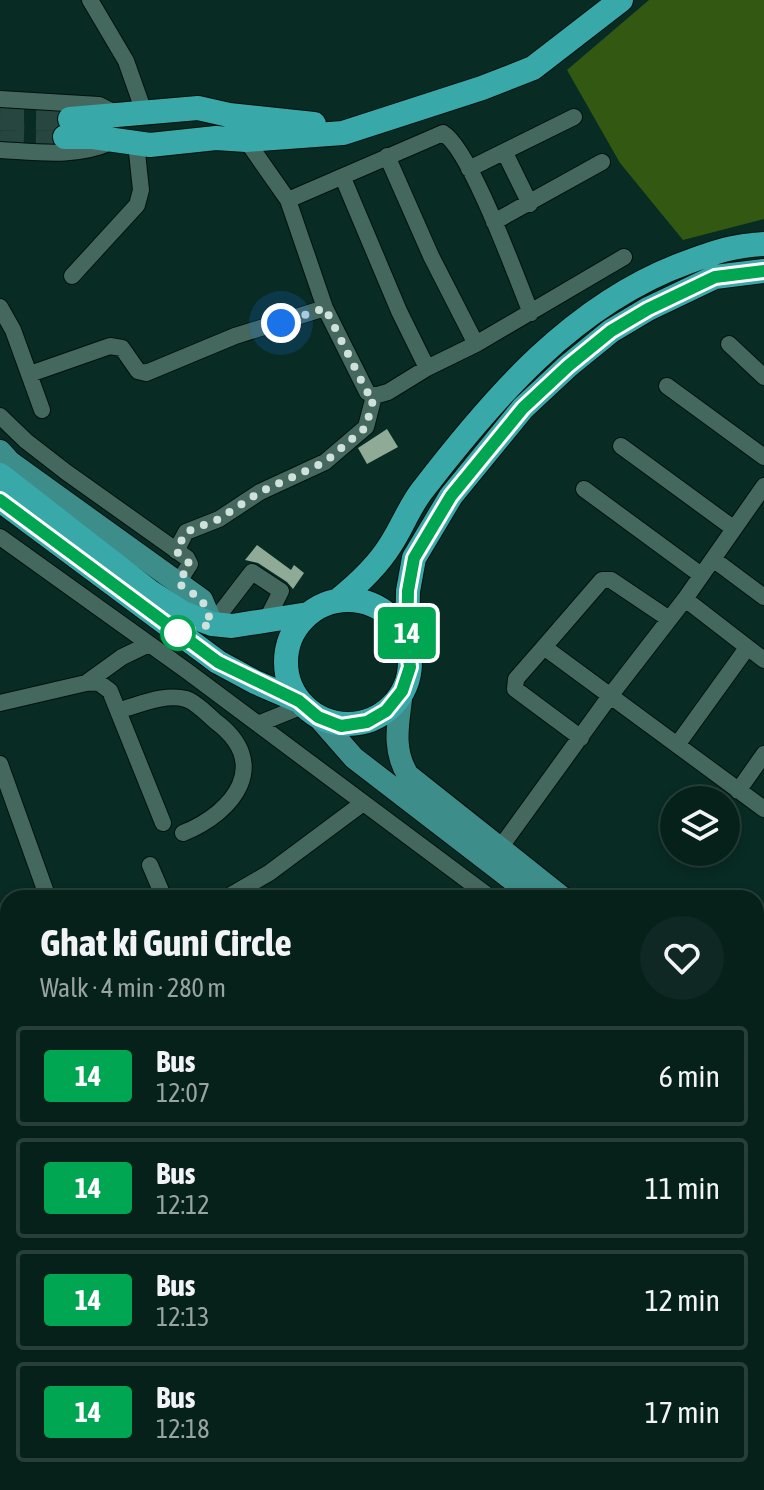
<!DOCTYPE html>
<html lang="en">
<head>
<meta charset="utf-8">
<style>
	:root { --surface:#06201a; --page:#0f2823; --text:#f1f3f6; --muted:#98a3a2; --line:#273e39 }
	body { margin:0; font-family:"Asap Condensed",sans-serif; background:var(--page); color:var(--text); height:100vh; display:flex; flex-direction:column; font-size:30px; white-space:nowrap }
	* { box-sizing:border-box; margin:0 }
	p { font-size:26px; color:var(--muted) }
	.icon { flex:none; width:44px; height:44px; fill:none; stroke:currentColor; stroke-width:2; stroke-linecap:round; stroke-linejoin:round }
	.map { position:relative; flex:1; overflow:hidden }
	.sheet { position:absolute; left:0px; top:890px; width:764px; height:600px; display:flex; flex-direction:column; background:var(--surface); border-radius:24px 24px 0 0; box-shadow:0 4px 12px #0003,0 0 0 2px var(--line) }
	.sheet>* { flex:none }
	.badge { padding:0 16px; border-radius:6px; font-size:28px; line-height:52px }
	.buttons { position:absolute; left:660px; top:786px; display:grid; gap:16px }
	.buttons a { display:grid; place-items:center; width:80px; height:80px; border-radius:50%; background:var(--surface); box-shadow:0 4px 12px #0003,0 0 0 2px var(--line); font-size:40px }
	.you { position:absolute; width:40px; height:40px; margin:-20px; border:6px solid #fff; border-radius:50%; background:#1a73e8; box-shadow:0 0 0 12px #1a73e833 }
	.map>.badge { position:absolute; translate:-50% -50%; box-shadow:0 0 0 4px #fff }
	.round { display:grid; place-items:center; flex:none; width:84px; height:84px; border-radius:42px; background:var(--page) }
	.summary { display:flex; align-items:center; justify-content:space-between; height:136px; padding:0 40px }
	h1 { font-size:38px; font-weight:700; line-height:60px }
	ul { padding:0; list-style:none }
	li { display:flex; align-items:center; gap:24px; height:100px; margin:0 16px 12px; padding:0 24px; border:4px solid var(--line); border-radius:8px }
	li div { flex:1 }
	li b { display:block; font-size:30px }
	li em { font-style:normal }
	li .badge { min-width:88px; font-weight:700; text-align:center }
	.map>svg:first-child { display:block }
</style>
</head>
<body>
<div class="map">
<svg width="764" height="1490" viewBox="0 0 764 1490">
	<rect width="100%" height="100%" fill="#082b23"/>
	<path fill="#325811" d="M 649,0 L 764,0 L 764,219 L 683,240 L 620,163 L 567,70 Z
		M 506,1482 L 661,1482 L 663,1490 L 508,1490 Z"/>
	<path fill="#8fab97" d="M 387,429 L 398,447 L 367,464 L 358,448 Z
		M 257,545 L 291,570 L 294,565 L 304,573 L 293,589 L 287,582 L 258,563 L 245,560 Z"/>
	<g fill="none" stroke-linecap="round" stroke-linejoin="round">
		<path stroke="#26463f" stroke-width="24" stroke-dasharray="24 12" stroke-linecap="butt" d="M 0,118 L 70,119
			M 0,135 L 65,137"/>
		<g stroke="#00120d" stroke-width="18">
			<path id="minor" d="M 90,0 L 126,61 L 144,112
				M 0,99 L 99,105 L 113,112
				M 246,140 L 288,200 L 325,308 L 367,392 L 374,396 L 388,392 L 427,368 L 476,344 L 624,257
				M 0,150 C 37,152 76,158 111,142
				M 505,153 L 530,204
				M 387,156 L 431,256 L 476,344
				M 469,169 L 574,117
				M 343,178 L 399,311 L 427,368
				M 288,200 L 443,133 C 471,150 516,277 531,313
				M 494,222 L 602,162
				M 72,276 L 137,205 L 141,190 L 136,143
				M 0,307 L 13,330 L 42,410
				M 729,344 L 764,377
				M 30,374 L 110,346 L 122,348 L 138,371 L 146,373 L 235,336 L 325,308
				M 667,386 L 764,457
				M 0,416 L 26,441 L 66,472 L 187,558 L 190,564 L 178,583
				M 621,446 L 733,528
				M 584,489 L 701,575
				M 0,537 L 187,671 L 491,898
				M 176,551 L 186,532 L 219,519 L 260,492 L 325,462 L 366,427 L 374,396
				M 713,559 L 764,597
				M 685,599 L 764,660
				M 669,619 L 611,580 L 602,580 L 544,647 L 764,809
				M 212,624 L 252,572 L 281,591 L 266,621
				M 544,647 L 516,679 L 515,689 L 581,738
				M 86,683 L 122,657 L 149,644
				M 0,703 L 86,683 L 98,682 L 110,691 L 163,823
				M 120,710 C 139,705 165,693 186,699 C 196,702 207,714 215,721 C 272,763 235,812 183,833
				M 258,724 L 305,705
				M 677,745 L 747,648
				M 0,764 L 48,898
				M 738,791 L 764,754
				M 500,848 L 610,696 L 685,599 L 764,486
				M 150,865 L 164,898
				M 226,898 L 269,873 L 363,803
				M 0,943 L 8,941
				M 756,1105 L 764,1095
				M 0,1200 L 8,1242
				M 756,1249 L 764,1244
				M 756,1274 L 764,1280
				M 0,1362 L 8,1360
				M 756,1399 L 764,1404
				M 756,1470 L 764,1468
				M 0,1477 L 8,1476
				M 217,1482 L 219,1490
				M 312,1482 L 314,1490
				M 497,1482 L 499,1490
				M 671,1487 L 696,1482
				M 364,1490 L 408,1482"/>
		</g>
		<g stroke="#00120d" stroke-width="24">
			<path id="major" d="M 0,451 L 10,462 L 202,600 L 212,624
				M 402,691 C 399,721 391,748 408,775 L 563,898
				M 318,717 L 354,758 L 536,898
				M 756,1078 L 764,1085"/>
		</g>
		<g stroke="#00120d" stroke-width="26">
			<path id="highway" d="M 70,119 L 198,108 L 229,115 L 314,124
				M 65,137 L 93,137 L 150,145 L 216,138 L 246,140 L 343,133 L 482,88 L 533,68 L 621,0
				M 0,475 L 149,591 L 183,613 L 212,624 L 232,626 L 308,614
				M 0,500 L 218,662 L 255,682 L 299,701
				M286 662a62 62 0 1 1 124 0a62 62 0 1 1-124 0Z
				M 337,601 C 357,585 377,567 391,544 C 402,527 409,508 421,492 C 493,398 574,303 688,262 C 718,251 732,246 764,244
				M 407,643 L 408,591 L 414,558 L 451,496 L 523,408 L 568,366 L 611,331 L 648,309 L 715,277 L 764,271"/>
		</g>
		<use href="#minor" stroke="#45685e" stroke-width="16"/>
		<use href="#major" stroke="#3d8e8b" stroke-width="22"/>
		<use href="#highway" stroke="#38a8a9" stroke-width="24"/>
	</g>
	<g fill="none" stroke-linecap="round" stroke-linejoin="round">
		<g stroke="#fff" stroke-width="18">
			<path id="line" d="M 0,500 L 218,662 L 299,701 L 318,717 L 341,726 L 367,722 L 386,711 L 402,691 L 410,667 L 407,643 L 408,591 L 414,558 L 451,496 L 523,408 L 568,366 L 611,331 L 648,309 L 715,277 L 764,271"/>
		</g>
		<use href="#line" stroke="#00a651" stroke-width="12"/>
		<path stroke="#cee1db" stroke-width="8" stroke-dasharray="0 14.4" d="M 178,633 L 212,624 L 202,600 L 178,583 L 190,564 L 176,551 L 186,532 L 219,519 L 260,492 L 325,462 L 366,427 L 374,396 L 367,392 L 325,308 L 281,323"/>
	</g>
	<circle fill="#fff" stroke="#00a651" stroke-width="4" cx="178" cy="633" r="16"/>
</svg>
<div class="buttons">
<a><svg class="icon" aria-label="layers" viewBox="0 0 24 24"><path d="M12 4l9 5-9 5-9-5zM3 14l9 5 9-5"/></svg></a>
</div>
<div class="you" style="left:281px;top:323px"></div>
<b class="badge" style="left:407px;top:633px;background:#00a651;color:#fff">14</b>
<section class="sheet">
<div class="summary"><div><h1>Ghat ki Guni Circle</h1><p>Walk · 4 min · 280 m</p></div><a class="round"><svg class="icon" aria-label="heart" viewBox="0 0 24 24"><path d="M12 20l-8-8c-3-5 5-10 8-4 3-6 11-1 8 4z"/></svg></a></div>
<ul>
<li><span class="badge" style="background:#00a651;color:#fff">14</span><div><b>Bus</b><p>12:07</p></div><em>6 min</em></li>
<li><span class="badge" style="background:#00a651;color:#fff">14</span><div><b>Bus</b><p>12:12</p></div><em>11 min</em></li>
<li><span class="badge" style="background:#00a651;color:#fff">14</span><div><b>Bus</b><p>12:13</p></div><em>12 min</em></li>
<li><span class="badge" style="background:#00a651;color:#fff">14</span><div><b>Bus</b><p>12:18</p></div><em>17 min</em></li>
</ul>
</section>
</div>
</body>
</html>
